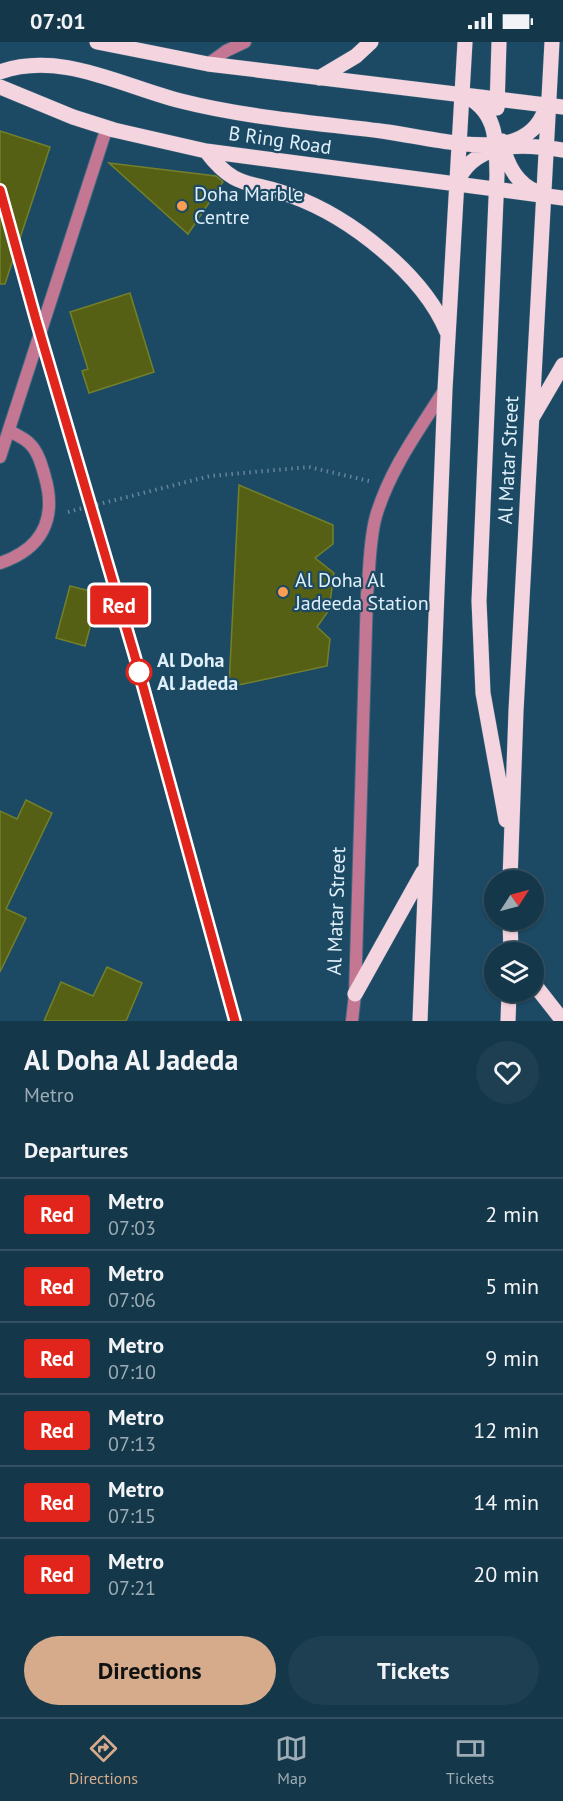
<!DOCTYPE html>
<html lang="en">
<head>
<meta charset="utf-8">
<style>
	:root { --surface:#15374a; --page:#1e3f51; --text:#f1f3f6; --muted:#9dacb5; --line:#345162; --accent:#d6ab8b }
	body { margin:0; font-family:"PT Sans",sans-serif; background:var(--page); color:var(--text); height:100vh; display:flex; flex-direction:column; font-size:22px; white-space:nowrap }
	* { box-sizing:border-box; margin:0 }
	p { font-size:20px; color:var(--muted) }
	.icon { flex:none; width:33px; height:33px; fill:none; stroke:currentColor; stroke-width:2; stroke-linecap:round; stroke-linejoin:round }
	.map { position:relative; height:979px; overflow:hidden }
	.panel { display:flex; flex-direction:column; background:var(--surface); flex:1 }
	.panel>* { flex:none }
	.badge { padding:0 12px; border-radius:4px; font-size:21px; line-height:39px }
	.needle { width:39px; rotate:54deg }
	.fabs { position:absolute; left:484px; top:828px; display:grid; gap:12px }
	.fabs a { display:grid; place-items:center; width:60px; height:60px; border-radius:50%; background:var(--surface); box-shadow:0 2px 4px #0004,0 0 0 2px var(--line); font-size:30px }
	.map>.badge { position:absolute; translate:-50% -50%; box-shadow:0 0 0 3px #fff }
	h2 { padding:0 24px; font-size:22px; line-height:54px }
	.round { display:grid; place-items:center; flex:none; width:63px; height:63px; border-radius:32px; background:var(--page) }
	.head { display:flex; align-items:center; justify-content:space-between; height:102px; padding:0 24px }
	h1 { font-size:28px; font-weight:600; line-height:45px }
	.primary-button { display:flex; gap:12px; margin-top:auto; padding:12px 24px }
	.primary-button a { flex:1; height:69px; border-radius:36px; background:var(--accent); color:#111; font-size:24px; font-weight:600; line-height:69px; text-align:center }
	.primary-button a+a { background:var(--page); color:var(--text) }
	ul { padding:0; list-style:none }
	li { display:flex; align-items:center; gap:18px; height:72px; padding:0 24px; border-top:2px solid var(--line) }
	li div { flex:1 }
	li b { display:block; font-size:22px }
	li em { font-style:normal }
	li .badge { min-width:66px; font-weight:700; text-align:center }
	.status { display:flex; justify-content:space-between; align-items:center; height:42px; padding:0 30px; background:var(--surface); direction:ltr }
	.status svg { height:16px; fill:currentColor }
	.menu { display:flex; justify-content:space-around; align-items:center; height:84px; border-top:2px solid var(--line); background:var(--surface); font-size:16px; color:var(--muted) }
	.menu a { display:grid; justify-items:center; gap:3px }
	.menu .current { color:var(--accent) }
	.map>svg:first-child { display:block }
</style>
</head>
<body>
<div class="status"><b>07:01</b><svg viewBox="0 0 49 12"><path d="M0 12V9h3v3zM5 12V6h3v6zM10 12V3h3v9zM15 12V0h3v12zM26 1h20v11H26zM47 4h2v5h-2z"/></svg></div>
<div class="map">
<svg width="563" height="979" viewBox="0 0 563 979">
	<rect width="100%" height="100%" fill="#1c4963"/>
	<path fill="#566014" stroke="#73802b" stroke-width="1.5" d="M 0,89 L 50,105 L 5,242 L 0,242 Z
		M 109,121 L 216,134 L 223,140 L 188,192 Z
		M 130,251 L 154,330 L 89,351 L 82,329 L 88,327 L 70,270 Z
		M 239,443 L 333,483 L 333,502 L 315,516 L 334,531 L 329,568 L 317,585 L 330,597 L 327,624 L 229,645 Z
		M 70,544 L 130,559 L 123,586 L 92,578 L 85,604 L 56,596 Z
		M 26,758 L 52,771 L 6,867 L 26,876 L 0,930 L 0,769 L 17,777 Z
		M 107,925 L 142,941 L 126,979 L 44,979 L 61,940 L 93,954 Z"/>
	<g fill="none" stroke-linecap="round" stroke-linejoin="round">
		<g stroke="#3f677e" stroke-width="14">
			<path id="service" d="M 0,521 C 42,507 57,477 45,435 C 42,424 38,409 29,401 C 24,396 16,393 10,389"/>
		</g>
		<g stroke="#3f677e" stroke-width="14">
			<path id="minor" d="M 208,22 L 226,9 L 245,0
				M 0,415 L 107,85
				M 352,979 L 355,952 L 367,552 C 370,526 369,499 376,474 C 390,427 419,388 445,347"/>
		</g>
		<g stroke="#3f677e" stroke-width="16">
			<path id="primary" d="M 97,0 L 208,22 L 563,65
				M 0,30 C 60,8 124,45 181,59 C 248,76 319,81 388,90 C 422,95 466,106 500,102 C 521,99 538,88 545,68
				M 319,36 L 356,14 L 371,0
				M 0,45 L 73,75 L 114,88 L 206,109 L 563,156
				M 463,53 C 498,68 496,100 497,133 L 479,559 L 483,651 L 506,778
				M 497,66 L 499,0
				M 502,99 C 506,121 515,141 537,150
				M 206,109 C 236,149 252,138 292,154 C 350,175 423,232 447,290
				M 459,136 C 479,98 526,102 563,108
				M 532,376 L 563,323
				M 510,838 L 516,669 L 552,0
				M 510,878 L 511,910
				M 534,942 L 563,979
				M 355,952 L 423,830
				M 420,979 L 445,347 L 465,0
				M 508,979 L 509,950"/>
		</g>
		<path stroke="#63859a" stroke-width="4" stroke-dasharray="1.5 4.5" stroke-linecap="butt" d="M 68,470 L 210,434 L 309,425 L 369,439"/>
		<use href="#service" stroke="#c37792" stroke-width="12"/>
		<use href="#minor" stroke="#c37792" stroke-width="12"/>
		<use href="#primary" stroke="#f4d4de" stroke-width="15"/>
	</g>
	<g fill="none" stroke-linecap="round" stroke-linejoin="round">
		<g stroke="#fff" stroke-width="14">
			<path id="line" d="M 0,148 L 36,278 L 135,615 L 235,979"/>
		</g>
		<use href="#line" stroke="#e2251c" stroke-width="9"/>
	</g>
	<g fill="#fc9e52" stroke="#1c4963" stroke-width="2">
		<circle cx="182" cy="164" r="6"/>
		<circle cx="283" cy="550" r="6"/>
	</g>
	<circle fill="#fff" stroke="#e2251c" stroke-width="3" cx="139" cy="630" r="12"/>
	<g text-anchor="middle" stroke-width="4.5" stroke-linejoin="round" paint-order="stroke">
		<g font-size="20" fill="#e0f0fa" stroke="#1c4963">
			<text transform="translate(280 98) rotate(8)" y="7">B Ring Road</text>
			<text transform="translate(508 418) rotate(-87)" y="7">Al Matar Street</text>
			<text transform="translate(336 869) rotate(-88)" y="7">Al Matar Street</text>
		</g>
		<g font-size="20" fill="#e0f0fa" stroke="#1c4963" text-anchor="start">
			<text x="194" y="159">Doha Marble<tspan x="194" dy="23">Centre</tspan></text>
			<text x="295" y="545">Al Doha Al<tspan x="295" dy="23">Jadeeda Station</tspan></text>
		</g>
		<g font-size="20" font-weight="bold" fill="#e0f0fa" stroke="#1c4963" text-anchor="start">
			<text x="157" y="625">Al Doha<tspan x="157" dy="23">Al Jadeda</tspan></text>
		</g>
	</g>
</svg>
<div class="fabs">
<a><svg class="needle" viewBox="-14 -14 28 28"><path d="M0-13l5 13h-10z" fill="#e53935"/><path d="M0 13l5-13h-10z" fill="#9dacb5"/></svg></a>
<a><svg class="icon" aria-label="layers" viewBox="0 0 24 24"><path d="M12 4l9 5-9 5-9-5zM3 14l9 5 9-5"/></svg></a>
</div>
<b class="badge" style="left:119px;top:563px;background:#e2251c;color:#fff">Red</b>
</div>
<section class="panel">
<div class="head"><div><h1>Al Doha Al Jadeda</h1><p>Metro</p></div><a class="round"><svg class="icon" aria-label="heart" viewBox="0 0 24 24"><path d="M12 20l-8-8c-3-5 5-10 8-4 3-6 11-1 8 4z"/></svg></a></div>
<h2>Departures</h2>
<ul>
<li><span class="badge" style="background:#e2251c;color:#fff">Red</span><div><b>Metro</b><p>07:03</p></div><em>2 min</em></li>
<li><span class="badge" style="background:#e2251c;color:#fff">Red</span><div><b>Metro</b><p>07:06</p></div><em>5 min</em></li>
<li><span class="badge" style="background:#e2251c;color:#fff">Red</span><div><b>Metro</b><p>07:10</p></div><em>9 min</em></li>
<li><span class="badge" style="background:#e2251c;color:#fff">Red</span><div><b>Metro</b><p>07:13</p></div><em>12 min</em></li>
<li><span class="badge" style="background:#e2251c;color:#fff">Red</span><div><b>Metro</b><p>07:15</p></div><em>14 min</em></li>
<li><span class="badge" style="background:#e2251c;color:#fff">Red</span><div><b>Metro</b><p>07:21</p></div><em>20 min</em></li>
</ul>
<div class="primary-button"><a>Directions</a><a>Tickets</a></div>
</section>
<nav class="menu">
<a class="current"><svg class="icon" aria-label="directions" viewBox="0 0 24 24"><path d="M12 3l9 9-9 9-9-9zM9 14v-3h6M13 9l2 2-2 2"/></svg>Directions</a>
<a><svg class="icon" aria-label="map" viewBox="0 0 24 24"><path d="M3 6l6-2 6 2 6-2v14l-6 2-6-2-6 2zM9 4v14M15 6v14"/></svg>Map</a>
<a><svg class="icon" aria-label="tickets" viewBox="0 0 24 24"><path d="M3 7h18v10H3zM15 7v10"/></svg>Tickets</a>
</nav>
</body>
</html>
